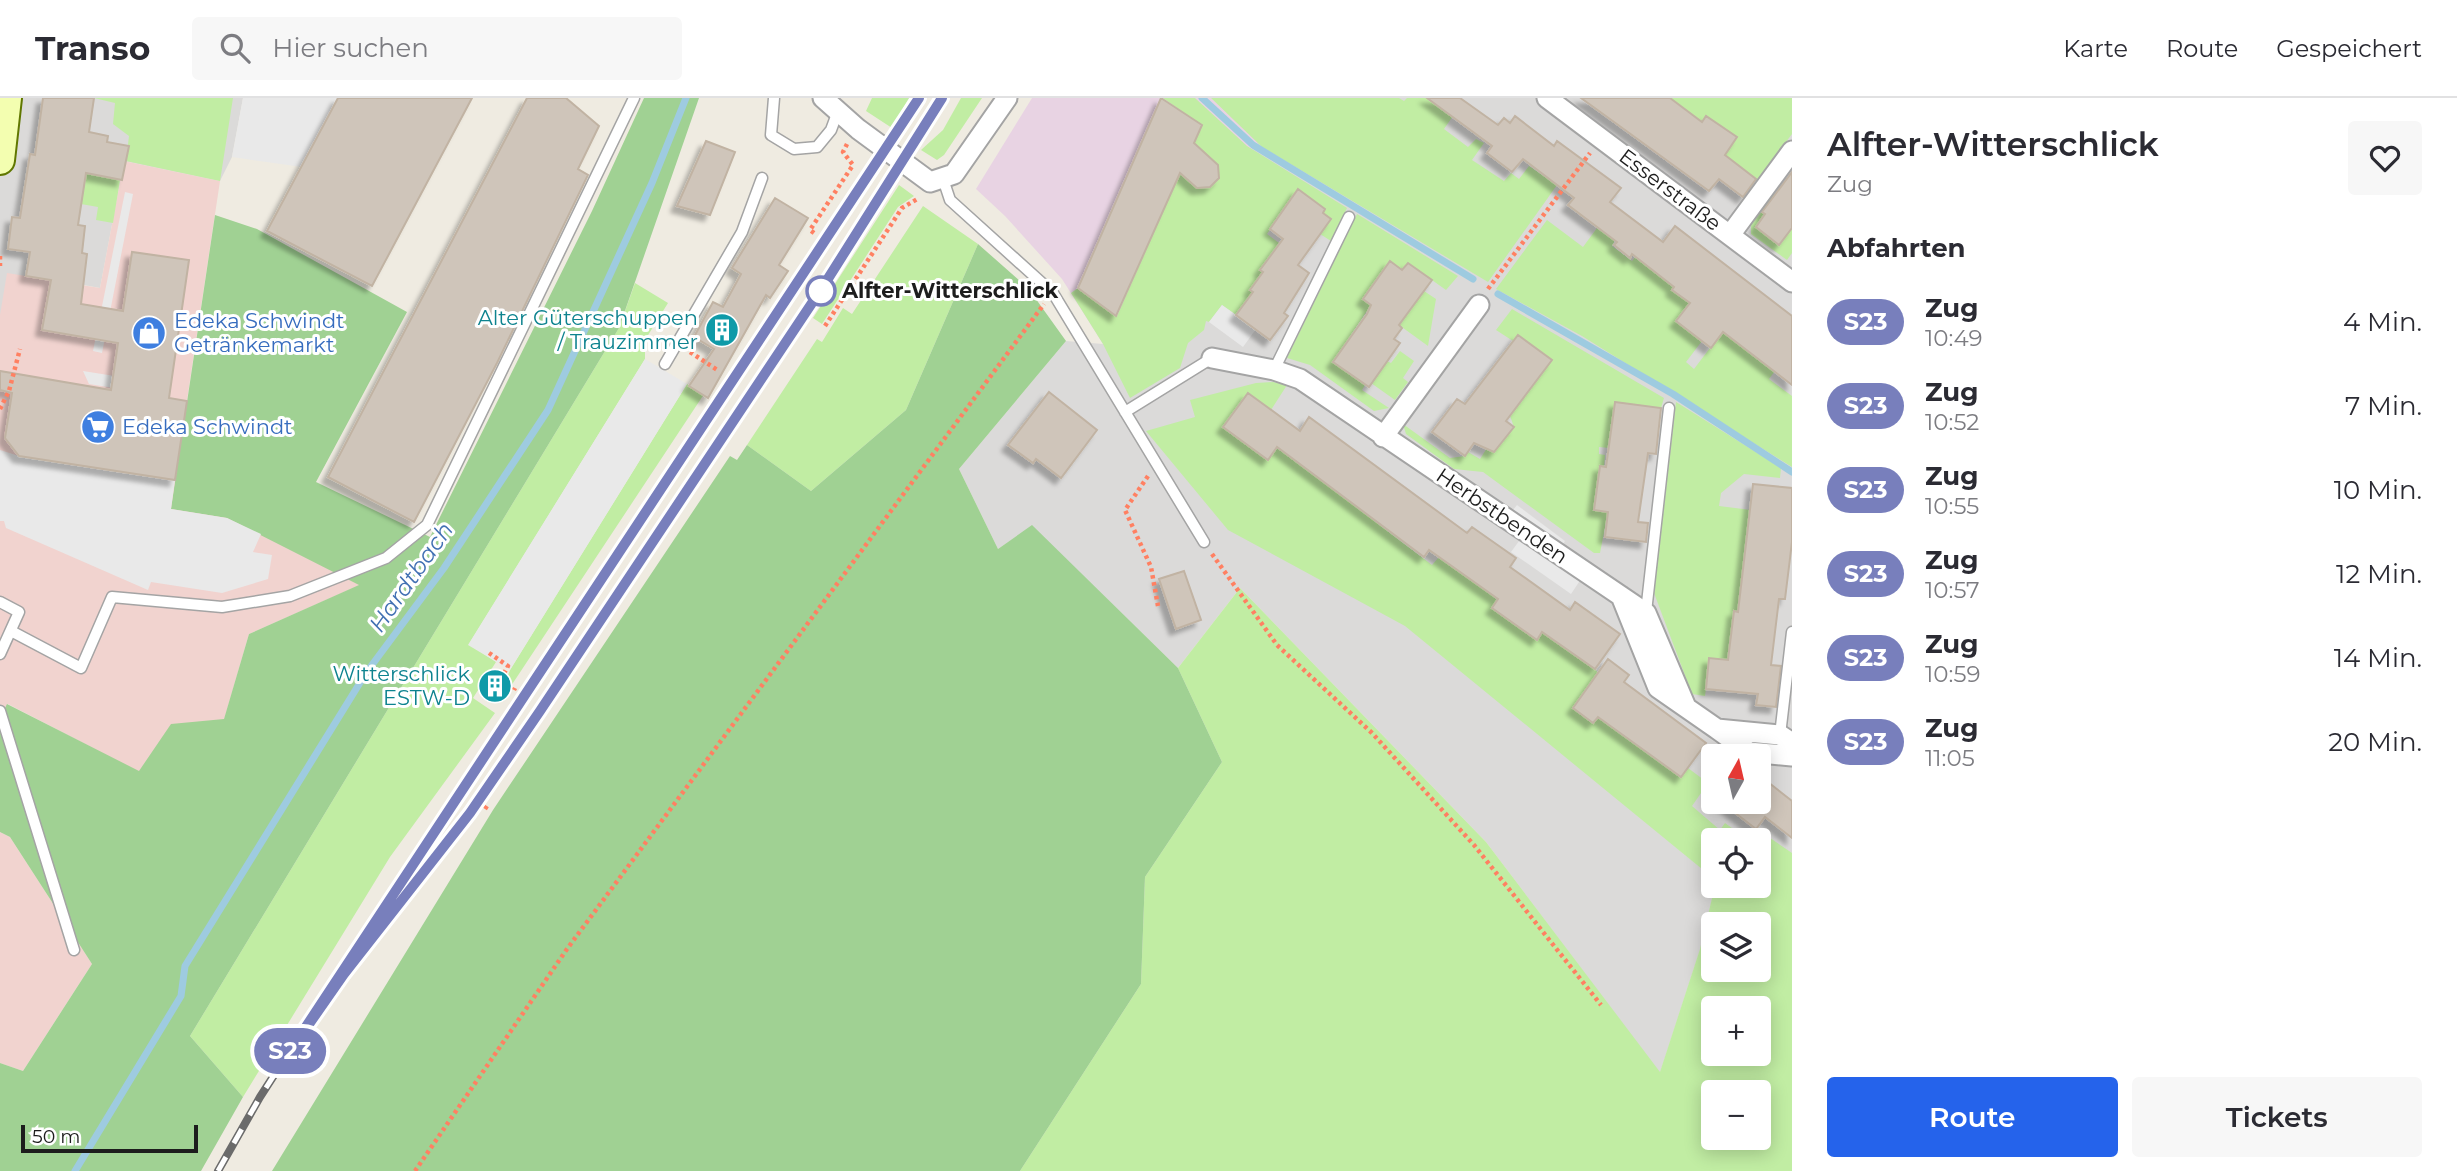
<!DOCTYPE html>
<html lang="de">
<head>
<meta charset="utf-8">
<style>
	:root { --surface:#fff; --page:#f7f7f7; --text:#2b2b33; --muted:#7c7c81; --line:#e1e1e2; --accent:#2563eb }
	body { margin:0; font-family:Montserrat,sans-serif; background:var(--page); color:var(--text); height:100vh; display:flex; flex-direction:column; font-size:26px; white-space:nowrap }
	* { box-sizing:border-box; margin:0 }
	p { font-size:23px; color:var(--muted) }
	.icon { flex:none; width:38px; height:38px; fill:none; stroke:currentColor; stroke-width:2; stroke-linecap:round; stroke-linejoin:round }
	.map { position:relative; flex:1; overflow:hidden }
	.side { display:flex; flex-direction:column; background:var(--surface); width:665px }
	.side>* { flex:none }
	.badge { padding:0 14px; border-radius:23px; font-size:24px; line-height:46px }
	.needle { width:46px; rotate:8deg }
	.controls { position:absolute; left:1701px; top:646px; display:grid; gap:14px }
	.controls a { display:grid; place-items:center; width:70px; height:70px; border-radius:7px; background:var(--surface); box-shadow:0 4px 18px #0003; font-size:35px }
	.scale { position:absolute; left:21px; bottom:18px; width:177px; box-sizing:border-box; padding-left:7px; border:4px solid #1d1d1d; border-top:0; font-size:19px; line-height:24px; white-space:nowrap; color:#1d1d1d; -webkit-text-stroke:5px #fff; paint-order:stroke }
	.map>.badge { position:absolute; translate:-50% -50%; box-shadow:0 0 0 4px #fff }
	h2 { padding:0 35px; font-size:26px; line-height:63px }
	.round { display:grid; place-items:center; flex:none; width:74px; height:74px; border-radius:7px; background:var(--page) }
	.headline { display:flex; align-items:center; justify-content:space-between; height:119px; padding:0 35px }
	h1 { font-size:33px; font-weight:600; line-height:52px }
	.action { display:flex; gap:14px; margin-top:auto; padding:14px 35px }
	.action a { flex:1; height:80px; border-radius:7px; background:var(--accent); color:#fff; font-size:28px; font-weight:600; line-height:80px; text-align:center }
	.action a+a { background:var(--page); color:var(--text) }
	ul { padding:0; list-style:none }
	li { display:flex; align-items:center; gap:21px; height:84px; padding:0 35px }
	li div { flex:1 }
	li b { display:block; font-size:26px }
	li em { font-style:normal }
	li .badge { min-width:77px; font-weight:700; text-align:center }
	header { display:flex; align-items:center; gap:42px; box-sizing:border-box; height:98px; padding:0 35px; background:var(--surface); border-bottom:2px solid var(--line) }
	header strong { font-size:33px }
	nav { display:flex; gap:38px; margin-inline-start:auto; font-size:24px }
	.search { width:490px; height:63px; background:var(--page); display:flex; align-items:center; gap:18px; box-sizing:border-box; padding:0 24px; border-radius:7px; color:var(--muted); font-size:26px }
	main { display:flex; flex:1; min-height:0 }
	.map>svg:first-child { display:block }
</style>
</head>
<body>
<header>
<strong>Transo</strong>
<div class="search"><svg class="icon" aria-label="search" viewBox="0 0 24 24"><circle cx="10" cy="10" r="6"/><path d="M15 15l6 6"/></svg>Hier suchen</div>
<nav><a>Karte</a><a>Route</a><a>Gespeichert</a></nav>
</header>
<main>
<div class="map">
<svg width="1792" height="1073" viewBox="0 0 1792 1073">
	<defs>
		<filter id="shadow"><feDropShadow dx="-6" dy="6" stdDeviation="2" flood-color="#0004"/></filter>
	</defs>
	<rect width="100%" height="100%" fill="#efebe1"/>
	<path fill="#dbdad9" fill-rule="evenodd" d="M 0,0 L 243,0 L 232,59 L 220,83 L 124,63 L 100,190 L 51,181 L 0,218 Z
		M 1211,0 L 1792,0 L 1792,882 L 1759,826 L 1713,826 L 1700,852 L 1660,975 L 1486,744 L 1240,490 L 1178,570 L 1032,428 L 998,451 L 959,371 L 1066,243 L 1103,246 L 1258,42 ZM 1713,658 L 1759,658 L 1759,704 L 1713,704 ZM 1713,742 L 1759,742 L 1759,788 L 1713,788 Z"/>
	<path fill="#f1d3cf" d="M 124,63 L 220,83 L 175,382 L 261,436 L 360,487 L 249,536 L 224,622 L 171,627 L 139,674 L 8,606 L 0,620 L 0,217 L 7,175 L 100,190 Z
		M 0,734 L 10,739 L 92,866 L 23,973 L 0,965 Z"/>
	<path fill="#e8d3e3" d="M 1032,0 L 1211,0 L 1259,43 L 1103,246 L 1062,181 L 1005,118 L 976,91 Z"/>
	<path fill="#c1eda3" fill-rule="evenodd" d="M 94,0 L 233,0 L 220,83 L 126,63 L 129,38 L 113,26 L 115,5 Z
		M 872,0 L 909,0 L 892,30 L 866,13 Z
		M 961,0 L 982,0 L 944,57 L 937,62 L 921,52 L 943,32 Z
		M 1163,0 L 1195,0 L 1247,48 L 1347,110 L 1331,143 L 1320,136 L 1331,121 L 1323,115 L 1325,111 L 1298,92 L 1267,136 L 1279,145 L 1260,172 L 1263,174 L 1251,191 L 1253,194 L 1236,217 L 1222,207 L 1209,224 L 1206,223 L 1204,232 L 1188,245 L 1180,270 L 1130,300 L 1103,246 L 1071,195 L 1078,190 L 1117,218 L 1201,27 Z
		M 1211,0 L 1399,0 L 1404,3 L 1407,0 L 1428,0 L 1453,18 L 1444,31 L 1468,49 L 1476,41 L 1484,45 L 1472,62 L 1504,83 L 1511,75 L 1519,81 L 1529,68 L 1557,87 L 1488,184 L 1262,49 Z
		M 1670,0 L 1792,0 L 1792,36 L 1757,82 L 1732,64 L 1723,76 Z
		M 84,55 L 120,82 L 113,125 L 96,122 L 98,109 L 81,106 Z
		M 899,87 L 914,98 L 898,109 L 822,226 L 813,220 Z
		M 1772,95 L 1778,99 L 1756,129 L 1779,147 L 1792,130 L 1792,155 L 1787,162 L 1751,136 L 1751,123 Z
		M 923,108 L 978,146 L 906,312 L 811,393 L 747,347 L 817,241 L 822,244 L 843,210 L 852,216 Z
		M 1357,116 L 1458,178 L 1446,192 L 1408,165 L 1402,172 L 1390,164 L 1363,201 L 1371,207 L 1333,264 L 1365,287 L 1362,292 L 1389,310 L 1374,313 L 1310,267 L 1287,260 Z
		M 1547,122 L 1583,149 L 1597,130 L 1615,142 L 1612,148 L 1632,163 L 1638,156 L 1646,167 L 1674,189 L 1672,192 L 1680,198 L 1702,189 L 1676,223 L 1702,243 L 1686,264 L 1694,271 L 1741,209 L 1739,246 L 1748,253 L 1792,250 L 1769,281 L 1792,298 L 1792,369 L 1582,238 L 1496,191 Z
		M 635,185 L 668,205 L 645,242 L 645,261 L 469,546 L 496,564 L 473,600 L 495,615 L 390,759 L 243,999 L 190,938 L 619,230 Z
		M 1424,193 L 1436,201 L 1428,248 L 1399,227 Z
		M 1512,211 L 1664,300 L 1661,310 L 1615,305 L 1609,350 L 1599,349 L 1599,356 L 1605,357 L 1604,369 L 1600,369 L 1594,411 L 1608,414 L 1600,455 L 1594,455 L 1483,374 L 1454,371 L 1406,336 L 1403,326 L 1450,360 L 1465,358 L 1468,354 L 1480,361 L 1487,350 L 1494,354 L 1514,329 L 1510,318 L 1518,237 L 1513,243 L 1496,232 Z
		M 1400,253 L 1414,263 L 1403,280 L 1408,284 L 1395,302 L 1371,285 L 1387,263 L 1391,265 Z
		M 702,269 L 716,278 L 511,588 L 507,580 L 510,572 L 687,286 L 699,294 L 707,282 L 698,275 Z
		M 1273,284 L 1287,287 L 1271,312 L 1224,330 L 1267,362 L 1277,350 L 1284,354 L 1432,467 L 1439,459 L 1491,496 L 1497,502 L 1492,510 L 1537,541 L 1542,534 L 1595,571 L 1598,575 L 1573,610 L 1593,625 L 1598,619 L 1680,679 L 1688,670 L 1708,685 L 1692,708 L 1720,732 L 1725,725 L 1743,738 L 1747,734 L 1755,740 L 1760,733 L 1792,755 L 1792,1073 L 1020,1073 L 1141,886 L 1145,779 L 1222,664 L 1178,570 L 1240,490 L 1486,744 L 1660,974 L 1700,851 L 1713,796 L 1721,788 L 1759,788 L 1759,742 L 1713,742 L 1713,780 L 1405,528 L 1228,432 L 1146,333 L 1195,319 L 1190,302 L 1256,285 ZM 1713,826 L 1759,826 L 1759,872 L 1713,872 ZM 1713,910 L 1759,910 L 1759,956 L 1713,956 ZM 1713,994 L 1759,994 L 1759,1040 L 1713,1040 Z
		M 1676,304 L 1781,370 L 1780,380 L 1744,376 L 1721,395 L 1719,408 L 1751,412 L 1763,499 L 1728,562 L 1710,561 L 1705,598 L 1692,596 L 1654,495 Z"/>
	<path fill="#a0d193" d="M 644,0 L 699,0 L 619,230 L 190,938 L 243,999 L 201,1073 L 0,1073 L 0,965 L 23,973 L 92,866 L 10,739 L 0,734 L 0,620 L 7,606 L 139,673 L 171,626 L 224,621 L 249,536 L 359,487 L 227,420 L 171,411 L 215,117 L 257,131 L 407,214 L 316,384 L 430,439 L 592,113 Z
		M 978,146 L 1028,190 L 1066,243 L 959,371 L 998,451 L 1032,427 L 1178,570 L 1222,664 L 1145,779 L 1141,886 L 1020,1073 L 272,1073 L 493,712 L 730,358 L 737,362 L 747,347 L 811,393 L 906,312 Z"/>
	<path fill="#e9e9e9" d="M 243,0 L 338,0 L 302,69 L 232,59 Z
		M 125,94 L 133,96 L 102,255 L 93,253 Z
		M 1222,207 L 1256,231 L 1243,249 L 1209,224 Z
		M 645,261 L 687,286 L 510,572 L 468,547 Z
		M 83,273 L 152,284 L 157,297 L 89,286 Z
		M 0,352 L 19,358 L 175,382 L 171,411 L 227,420 L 261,436 L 253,454 L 272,457 L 268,481 L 222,495 L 151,484 L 148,492 L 6,430 L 4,423 L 0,423 Z
		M 1517,407 L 1565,443 L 1562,448 L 1513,412 Z
		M 1522,439 L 1581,481 L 1571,496 L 1511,454 Z"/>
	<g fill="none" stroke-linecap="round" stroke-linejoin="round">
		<path stroke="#9ecbe0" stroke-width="7" d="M 1202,0 L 1253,47 L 1473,181
			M 1498,196 L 1673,296 L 1792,374
			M 75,1073 L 181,898 L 185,868 L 366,575 L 444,470 L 548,312 L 652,85 L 686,0"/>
	</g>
	<path fill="#cfc5ba" stroke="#c1b3a3" stroke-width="2" filter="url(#shadow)" d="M 43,0 L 94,0 L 89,34 L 108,38 L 107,44 L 129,48 L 122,82 L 86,75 L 78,127 L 85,128 L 82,155 L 87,156 L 81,206 L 123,213 L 132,154 L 189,162 L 169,300 L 187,303 L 175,382 L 19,358 L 5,340 L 12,295 L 0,292 L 0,273 L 111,292 L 118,245 L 42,232 L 51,182 L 26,178 L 30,154 L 8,151 L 12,119 L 20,120 L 30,56 L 35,57 Z
		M 338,0 L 472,0 L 372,188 L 267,133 Z
		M 527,0 L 566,0 L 599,28 L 578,71 L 588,77 L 497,265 L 414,424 L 328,379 Z
		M 1161,0 L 1202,27 L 1194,45 L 1218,67 L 1219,80 L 1210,89 L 1197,90 L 1180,75 L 1116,218 L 1078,190 Z
		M 1427,0 L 1460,0 L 1498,27 L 1504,20 L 1510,25 L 1515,18 L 1554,48 L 1557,43 L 1621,90 L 1610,104 L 1663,144 L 1675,128 L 1792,218 L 1792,287 L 1723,234 L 1711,250 L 1676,223 L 1690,205 L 1672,192 L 1674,189 L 1632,156 L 1630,160 L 1614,147 L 1617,144 L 1568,107 L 1574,100 L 1523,61 L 1512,74 L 1487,55 L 1492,48 Z
		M 1581,0 L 1670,0 L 1702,24 L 1706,18 L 1737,39 L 1725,57 L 1756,81 L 1743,99 L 1719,81 L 1709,93 Z
		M 706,43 L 735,54 L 710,117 L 677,108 Z
		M 1792,74 L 1792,130 L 1779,147 L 1756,129 L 1765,116 L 1762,114 Z
		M 1298,91 L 1325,111 L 1323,115 L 1331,121 L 1298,167 L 1309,175 L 1284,215 L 1288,218 L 1270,242 L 1236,217 L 1253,194 L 1250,192 L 1263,174 L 1260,172 L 1283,141 L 1270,131 Z
		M 775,100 L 808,120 L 779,167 L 788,173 L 770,200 L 766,197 L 708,300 L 689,288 L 714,251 L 694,239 L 713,204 L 723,209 L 741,176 L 732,170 Z
		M 1390,163 L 1402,172 L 1408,165 L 1432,182 L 1399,227 L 1402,230 L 1394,241 L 1400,245 L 1369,289 L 1333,264 L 1367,216 L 1371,207 L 1363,201 Z
		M 1518,237 L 1552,262 L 1506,323 L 1514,329 L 1494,354 L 1474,345 L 1465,358 L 1432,334 L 1457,301 L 1465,306 Z
		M 1049,294 L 1097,332 L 1061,380 L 1036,361 L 1033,365 L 1008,347 Z
		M 1248,295 L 1300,333 L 1309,319 L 1467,435 L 1472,429 L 1516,460 L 1510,469 L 1570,512 L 1575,504 L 1620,536 L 1595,571 L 1542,534 L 1537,542 L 1492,510 L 1498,501 L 1429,452 L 1424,459 L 1277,349 L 1268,362 L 1223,329 Z
		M 1615,304 L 1661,310 L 1656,356 L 1648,355 L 1638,424 L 1648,425 L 1646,444 L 1605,439 L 1608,414 L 1594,412 L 1600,368 L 1606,369 Z
		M 1753,386 L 1792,390 L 1792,444 L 1785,501 L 1779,501 L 1771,567 L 1781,568 L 1776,609 L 1756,607 L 1758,596 L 1706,591 L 1709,560 L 1728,562 L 1734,513 L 1738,514 Z
		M 1184,473 L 1201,522 L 1176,531 L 1159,481 Z
		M 1608,561 L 1629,577 L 1624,584 L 1706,645 L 1681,679 L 1598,619 L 1593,625 L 1573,610 Z
		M 1759,677 L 1792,703 L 1792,740 L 1765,719 L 1756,731 L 1721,704 L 1759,704 Z"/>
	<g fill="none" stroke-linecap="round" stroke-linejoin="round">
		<g stroke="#a4a4a4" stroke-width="13">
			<path id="service" d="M 774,0 L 771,37 L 794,51 L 817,49 L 831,32 L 838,13
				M 943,81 L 950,102 L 1053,195 L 1204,444
				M 665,266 L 742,134 L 762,80
				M 1274,272 L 1349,119
				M 1125,314 L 1212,260
				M 0,504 L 19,514 L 0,556
				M 1646,514 L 1669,310
				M 11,533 L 81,570 L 112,499 L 222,509 L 290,498 L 386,460 L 427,427 L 634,0
				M 0,613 L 74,852
				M 1780,637 L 1792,534"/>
		</g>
		<g stroke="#a4a4a4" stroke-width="23">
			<path id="minor" d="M 823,0 L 858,31 L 930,84 L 954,76 L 1007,0
				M 1547,0 L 1792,184
				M 1730,137 L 1792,53
				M 1212,260 L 1274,272 L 1300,281 L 1646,515 L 1686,609
				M 1383,339 L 1479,207
				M 1621,498 L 1658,590 L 1717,631 L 1780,637 L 1792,645
				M 1717,631 L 1749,654 L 1792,658"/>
		</g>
		<g stroke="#607700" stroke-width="32">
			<path id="secondary" d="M 0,62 L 7,0"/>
		</g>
		<path stroke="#ff8062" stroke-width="4.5" stroke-dasharray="3.5 3.5" stroke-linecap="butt" d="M 814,135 L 810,132 L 853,67 L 843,54 L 847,46
			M 0,158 L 0,168
			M 1488,191 L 1590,55
			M 825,228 L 902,110 L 919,100
			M 690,254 L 719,273
			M 0,311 L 9,293 L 20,251
			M 1148,378 L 1125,412 L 1151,469 L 1158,508
			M 1212,456 L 1277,547 L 1372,635 L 1474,747 L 1601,907
			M 489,555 L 508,568 L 503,577
			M 514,592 L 515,590
			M 485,711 L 487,708
			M 415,1073 L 567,851 L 1044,206"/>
		<use href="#service" stroke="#fff" stroke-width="10"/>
		<use href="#minor" stroke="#fff" stroke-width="19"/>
		<use href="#secondary" stroke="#f3feb0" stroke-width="28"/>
		<g stroke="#6b6b6b" stroke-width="8">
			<path id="rail" d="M 383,826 L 469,715 L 540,613 L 825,187 L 943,0
				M 218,1073 L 260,999 L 395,790 L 919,0"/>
		</g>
		<use href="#rail" stroke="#fff" stroke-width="5" stroke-dasharray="16" stroke-linecap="butt"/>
	</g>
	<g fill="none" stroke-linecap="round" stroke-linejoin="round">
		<g stroke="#fff" stroke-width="16">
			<path id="line" d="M 919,0 L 286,959 L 344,876 L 470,715 L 540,613 L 824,187 L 942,0"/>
		</g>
		<use href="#line" stroke="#787fbc" stroke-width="10"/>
	</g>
	<defs>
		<g id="building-disc" transform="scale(1.75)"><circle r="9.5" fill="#0f9aa8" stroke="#fff"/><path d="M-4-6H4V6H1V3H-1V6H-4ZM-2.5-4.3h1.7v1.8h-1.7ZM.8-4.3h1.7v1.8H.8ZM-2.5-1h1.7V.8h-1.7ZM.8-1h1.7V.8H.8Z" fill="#fff"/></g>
		<g id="shop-disc" transform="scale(1.75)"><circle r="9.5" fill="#3f7fe0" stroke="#fff"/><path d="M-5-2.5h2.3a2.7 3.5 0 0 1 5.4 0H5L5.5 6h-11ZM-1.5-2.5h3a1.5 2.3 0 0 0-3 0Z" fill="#fff"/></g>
		<g id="supermarket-disc" transform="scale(1.75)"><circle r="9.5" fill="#3f7fe0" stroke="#fff"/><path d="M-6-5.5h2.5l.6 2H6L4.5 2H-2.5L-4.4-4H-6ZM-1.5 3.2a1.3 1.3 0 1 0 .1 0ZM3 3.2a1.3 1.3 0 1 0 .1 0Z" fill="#fff"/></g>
	</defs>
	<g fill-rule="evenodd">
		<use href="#building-disc" x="722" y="232"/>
		<use href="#shop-disc" x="149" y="235"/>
		<use href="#supermarket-disc" x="98" y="329"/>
		<use href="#building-disc" x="495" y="588"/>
	</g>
	<circle fill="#fff" stroke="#787fbc" stroke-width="3.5" cx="821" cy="193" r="14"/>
	<g text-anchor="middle" stroke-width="6" stroke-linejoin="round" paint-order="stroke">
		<g font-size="21" fill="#1d1d1d" stroke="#fff">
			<text transform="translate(1670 92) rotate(37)" y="7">Esserstraße</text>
			<text transform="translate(1502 418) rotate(34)" y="7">Herbstbenden</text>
		</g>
		<g font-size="21" font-weight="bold" fill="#1d1d1d" stroke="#fff" text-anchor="start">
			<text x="842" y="200">Alfter-Witterschlick</text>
		</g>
		<g font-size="21" fill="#0d838f" stroke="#fff" text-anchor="end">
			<text x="698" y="227">Alter Güterschuppen<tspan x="698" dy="24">/ Trauzimmer</tspan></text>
			<text x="470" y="583">Witterschlick<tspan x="470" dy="24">ESTW-D</tspan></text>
		</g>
		<g font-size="21" fill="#366cbe" stroke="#fff" text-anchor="start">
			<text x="174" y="230">Edeka Schwindt<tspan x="174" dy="24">Getränkemarkt</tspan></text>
			<text x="122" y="336">Edeka Schwindt</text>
		</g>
		<g font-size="23" font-style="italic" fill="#4271b3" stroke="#fff">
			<text transform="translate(411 479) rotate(-55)" y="8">Hardtbach</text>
		</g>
	</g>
</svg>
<div class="controls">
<a><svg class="needle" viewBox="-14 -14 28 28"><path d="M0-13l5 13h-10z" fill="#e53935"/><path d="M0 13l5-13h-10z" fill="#7c7c81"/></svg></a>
<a><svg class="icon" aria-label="locate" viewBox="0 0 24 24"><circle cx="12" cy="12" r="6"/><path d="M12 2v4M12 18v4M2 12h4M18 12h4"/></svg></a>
<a><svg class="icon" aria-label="layers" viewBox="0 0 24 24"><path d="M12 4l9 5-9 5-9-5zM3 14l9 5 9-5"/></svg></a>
<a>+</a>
<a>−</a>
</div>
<div class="scale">50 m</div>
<b class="badge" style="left:290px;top:953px;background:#787fbc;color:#fff">S23</b>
</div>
<section class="side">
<div class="headline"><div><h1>Alfter-Witterschlick</h1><p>Zug</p></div><a class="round"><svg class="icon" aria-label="heart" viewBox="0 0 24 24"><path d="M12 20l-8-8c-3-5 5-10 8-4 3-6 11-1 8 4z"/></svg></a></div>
<h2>Abfahrten</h2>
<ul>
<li><span class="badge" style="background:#787fbc;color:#fff">S23</span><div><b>Zug</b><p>10:49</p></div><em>4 Min.</em></li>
<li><span class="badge" style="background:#787fbc;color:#fff">S23</span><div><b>Zug</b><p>10:52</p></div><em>7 Min.</em></li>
<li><span class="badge" style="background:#787fbc;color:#fff">S23</span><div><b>Zug</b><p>10:55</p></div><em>10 Min.</em></li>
<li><span class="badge" style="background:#787fbc;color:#fff">S23</span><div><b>Zug</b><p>10:57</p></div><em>12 Min.</em></li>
<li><span class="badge" style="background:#787fbc;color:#fff">S23</span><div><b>Zug</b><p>10:59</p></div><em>14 Min.</em></li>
<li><span class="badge" style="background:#787fbc;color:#fff">S23</span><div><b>Zug</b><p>11:05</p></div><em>20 Min.</em></li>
</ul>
<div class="action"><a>Route</a><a>Tickets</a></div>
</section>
</main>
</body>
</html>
